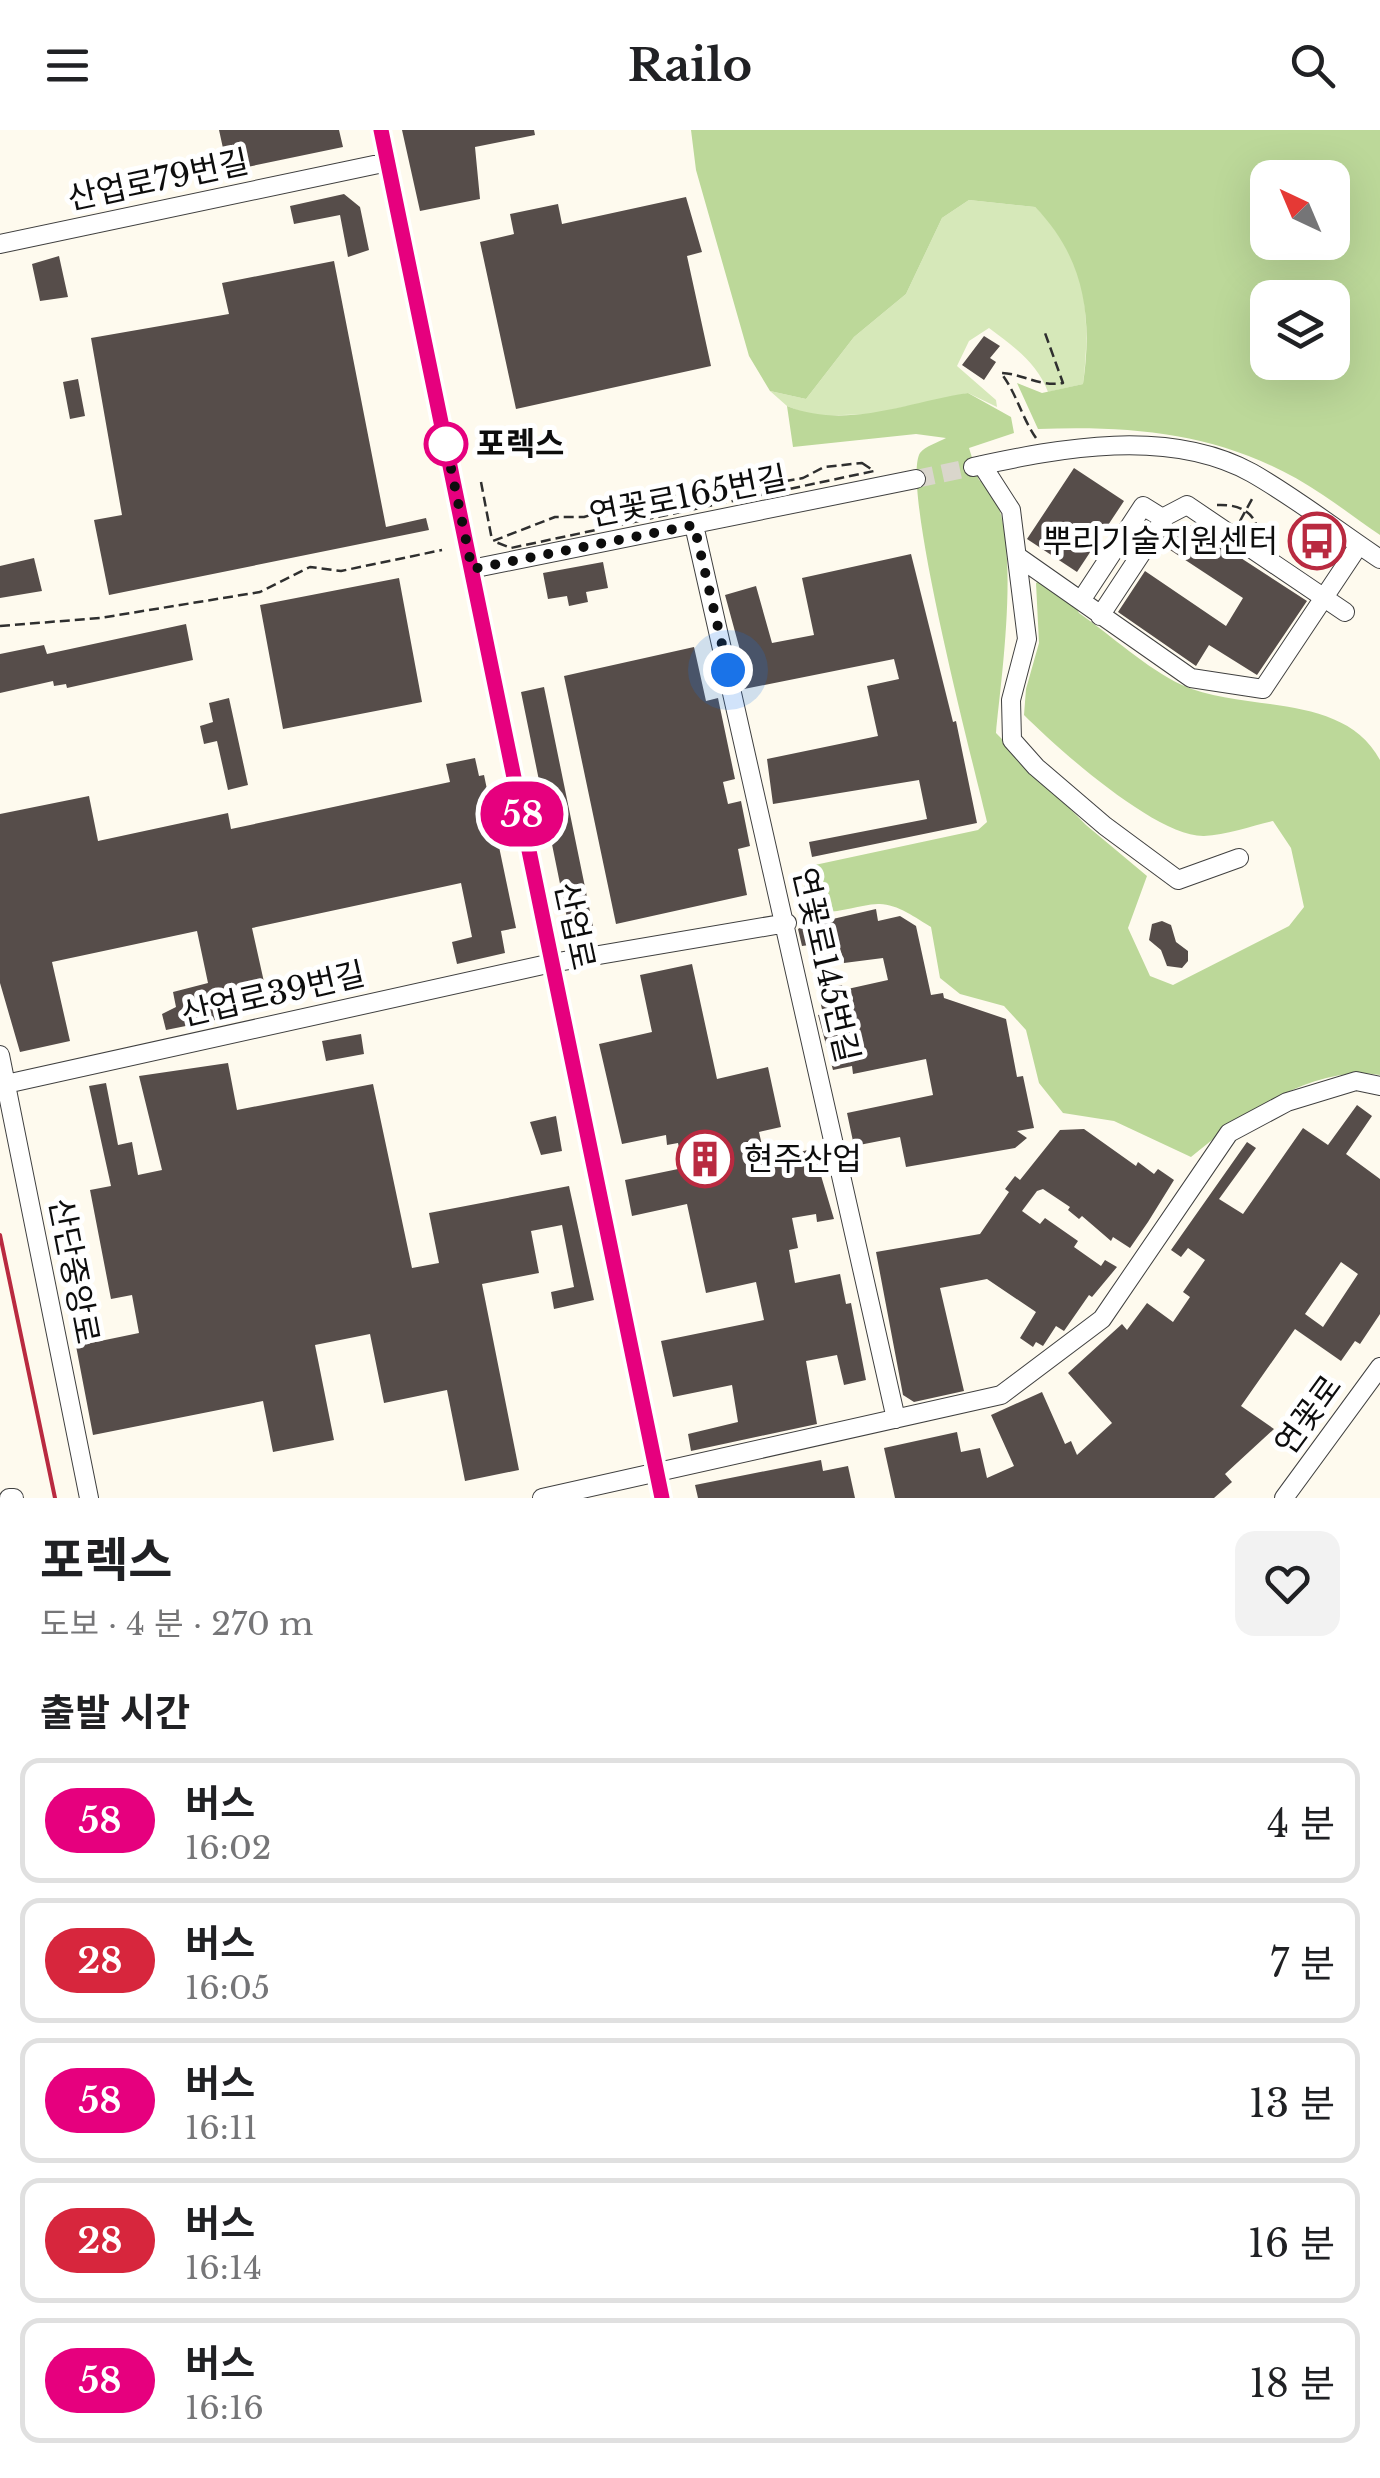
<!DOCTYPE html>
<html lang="ko">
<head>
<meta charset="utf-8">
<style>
	:root { --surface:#fff; --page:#f2f2f2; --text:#202124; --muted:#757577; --line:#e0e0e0 }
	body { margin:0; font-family:"Libre Baskerville","Noto Sans KR",serif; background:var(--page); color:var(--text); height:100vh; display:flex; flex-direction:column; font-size:38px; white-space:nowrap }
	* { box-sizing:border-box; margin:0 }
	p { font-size:32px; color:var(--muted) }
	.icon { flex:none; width:55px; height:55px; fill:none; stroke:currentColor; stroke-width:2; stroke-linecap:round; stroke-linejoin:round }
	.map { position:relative; height:1368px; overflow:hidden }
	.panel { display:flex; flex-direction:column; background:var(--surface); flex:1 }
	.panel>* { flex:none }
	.badge { padding:0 20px; border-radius:32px; font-size:35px; line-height:65px }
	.needle { width:65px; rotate:316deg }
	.controls { position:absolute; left:1250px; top:30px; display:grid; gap:20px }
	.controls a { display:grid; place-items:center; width:100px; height:100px; border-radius:20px; background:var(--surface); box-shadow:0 10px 40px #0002; font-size:50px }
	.you { position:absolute; width:50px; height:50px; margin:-25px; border:8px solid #fff; border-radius:50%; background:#1a73e8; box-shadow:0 0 0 15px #1a73e833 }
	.map>.badge { position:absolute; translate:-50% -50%; box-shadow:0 0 0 5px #fff }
	h2 { padding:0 40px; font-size:38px; line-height:90px }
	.round { display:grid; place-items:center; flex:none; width:105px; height:105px; border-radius:20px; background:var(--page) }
	.head { display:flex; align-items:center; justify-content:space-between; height:170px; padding:0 40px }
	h1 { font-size:48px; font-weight:700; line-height:75px }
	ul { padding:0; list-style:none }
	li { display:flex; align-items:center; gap:30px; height:125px; margin:0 20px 15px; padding:0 20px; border:5px solid var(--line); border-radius:20px }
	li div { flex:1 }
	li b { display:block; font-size:38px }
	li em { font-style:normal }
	li .badge { min-width:110px; font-weight:700; text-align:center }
	header { display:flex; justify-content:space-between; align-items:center; height:130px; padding:0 40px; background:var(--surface); font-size:45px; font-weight:700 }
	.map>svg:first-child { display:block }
</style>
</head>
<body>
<header><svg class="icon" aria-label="menu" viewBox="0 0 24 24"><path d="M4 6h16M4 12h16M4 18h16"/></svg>Railo<svg class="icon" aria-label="search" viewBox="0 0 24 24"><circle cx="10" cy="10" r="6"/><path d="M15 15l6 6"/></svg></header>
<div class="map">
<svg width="1380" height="1368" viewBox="0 0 1380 1368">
	<rect width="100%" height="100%" fill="#fefaee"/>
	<path fill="#d6e8b9" d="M 969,70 L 1035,77 C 1044,86 1056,96 1063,106 C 1089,149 1089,207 1083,254 L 1048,262 C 1038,234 1012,215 989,198 L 969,211 L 957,236 L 996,270 L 997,277 L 968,263 L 872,284 L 812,286 L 787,276 L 770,261 L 806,269 L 854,207 L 906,164 L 942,88 Z"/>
	<path fill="#bcd899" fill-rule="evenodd" d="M 691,0 L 1380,0 L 1380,405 C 1360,392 1343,378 1323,365 C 1234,305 1143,295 1038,299 L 1017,253 L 1042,263 L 1083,254 C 1093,186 1084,127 1035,77 L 969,70 L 942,88 L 906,164 L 854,207 L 806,269 L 770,261 L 749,226 L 696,40 ZM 1268,48 L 1332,48 L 1332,112 L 1268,112 ZM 1268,168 L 1332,168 L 1332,232 L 1268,232 Z
		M 968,263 L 1011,287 L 1014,303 L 969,318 L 979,350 C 1028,375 1000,553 996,603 L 1086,695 L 1147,746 L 1128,798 L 1150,846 L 1173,855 L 1289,796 L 1304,777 L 1291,718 L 1273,691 C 1251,696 1226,705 1204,706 C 1156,707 1057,618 1024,585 L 1026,559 L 1039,513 L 1036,453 L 1041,450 L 1071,469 L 1079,483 C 1112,506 1146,538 1182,555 C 1242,583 1343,561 1380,630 L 1380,945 C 1312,934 1241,986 1191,1027 L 1114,991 L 1063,983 L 1039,953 L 1026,900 L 1004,876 L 960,864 L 940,848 L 931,797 C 916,788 896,773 878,774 C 858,775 840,783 820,782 L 807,770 L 802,744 L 810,736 L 978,700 L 987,692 C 975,640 900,356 920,323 C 925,316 939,312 946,308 L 916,304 L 793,317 L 787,276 C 847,300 907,272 968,263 Z"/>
	<path fill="#564d4a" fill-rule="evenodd" d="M 219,0 L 339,0 L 343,17 L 228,41 Z
		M 402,0 L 534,0 L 535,5 L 475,17 L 480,69 L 420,81 Z
		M 344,64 L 360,77 L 369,120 L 348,127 L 340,85 L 294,94 L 290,76 Z
		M 686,67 L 702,122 L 687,126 L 711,236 L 516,279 L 480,112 L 514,104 L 510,84 L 558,74 L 562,94 Z
		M 59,126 L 68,167 L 40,171 L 32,134 Z
		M 334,131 L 386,397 L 426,388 L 429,400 L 109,465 L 94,390 L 122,385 L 91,208 L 229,184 L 222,153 Z
		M 984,206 L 1000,216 L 990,228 L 996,232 L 984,250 L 962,235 Z
		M 78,249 L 85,286 L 70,289 L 63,252 Z
		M 1074,338 L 1124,371 L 1077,442 L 1027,409 Z
		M 1184,391 L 1307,471 L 1257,545 L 1209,515 L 1196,536 L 1118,482 L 1145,441 L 1226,496 L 1243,468 L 1164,416 Z
		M 911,424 L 953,592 L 956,591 L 977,693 L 812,727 L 809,712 L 927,689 L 919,650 L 773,674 L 767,629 L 878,606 L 867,556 L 899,549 L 894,529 L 744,559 L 740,520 L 725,465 L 756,456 L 772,513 L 814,505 L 802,448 Z
		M 34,428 L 42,461 L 0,468 L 0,436 Z
		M 603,432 L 608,458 L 586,462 L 588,472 L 569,476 L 567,466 L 548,469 L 543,443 Z
		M 399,448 L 422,572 L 283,599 L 260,475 Z
		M 186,494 L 193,530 L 67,558 L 66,554 L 54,556 L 53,551 L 0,563 L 0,524 L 44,515 L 47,524 Z
		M 694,517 L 706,571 L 718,568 L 735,649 L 723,652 L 728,674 L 741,671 L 750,716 L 738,719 L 747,765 L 616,794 L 564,546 Z
		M 544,557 L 594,801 L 579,804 L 568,793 L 521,562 Z
		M 229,568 L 248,655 L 228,660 L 217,611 L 204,614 L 200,596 L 213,592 L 209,573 Z
		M 475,628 L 479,646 L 484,645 L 516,798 L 501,801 L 505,823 L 457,834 L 452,812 L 472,807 L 461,753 L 252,798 L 270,879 L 166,900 L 162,884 L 176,877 L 173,862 L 208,853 L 197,801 L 52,832 L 70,911 L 20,922 L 0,853 L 0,684 L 89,666 L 98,711 L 228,683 L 231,699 L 450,652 L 446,634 Z
		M 876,779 L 878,791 L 900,786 L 916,796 L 931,865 L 943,863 L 944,868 L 1006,889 L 1017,947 L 1023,946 L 1034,998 L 1017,1001 L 1027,1008 L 1015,1018 L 906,1037 L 900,1007 L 854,1016 L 847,983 L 933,965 L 926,929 L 853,944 L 852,936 L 833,940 L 818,885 L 823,884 L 818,861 L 842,855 L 843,860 L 888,850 L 883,828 L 844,833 L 838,811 L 802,816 L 798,799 L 818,787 L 824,791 Z
		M 1162,791 L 1171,795 L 1176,812 L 1188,821 L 1188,831 L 1182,838 L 1167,836 L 1161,820 L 1149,810 L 1152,794 Z
		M 692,834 L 717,949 L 768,937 L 781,997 L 759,1002 L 765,1029 L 813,1019 L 834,1089 L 817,1092 L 816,1084 L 792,1088 L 798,1118 L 789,1120 L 795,1153 L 840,1144 L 846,1174 L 851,1173 L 866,1250 L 844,1255 L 837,1225 L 806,1231 L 817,1294 L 691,1321 L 688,1304 L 738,1292 L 732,1255 L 673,1267 L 661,1211 L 764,1190 L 756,1152 L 706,1163 L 687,1074 L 632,1086 L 625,1050 L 683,1038 L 678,1013 L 667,1015 L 666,1005 L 622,1014 L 599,914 L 652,902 L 640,845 Z
		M 361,904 L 364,924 L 326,931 L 322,911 Z
		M 228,933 L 237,980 L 373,954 L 412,1138 L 439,1133 L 429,1083 L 569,1056 L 594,1170 L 554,1179 L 551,1162 L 574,1157 L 562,1095 L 531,1101 L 539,1143 L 482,1154 L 519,1340 L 465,1351 L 447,1260 L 384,1273 L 370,1204 L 315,1215 L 334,1310 L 273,1322 L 263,1271 L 93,1305 L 76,1216 L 139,1203 L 132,1165 L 111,1169 L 90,1060 L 111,1056 L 89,956 L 106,953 L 118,1015 L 132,1012 L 138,1045 L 162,1040 L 139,946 Z
		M 1357,975 L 1372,986 L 1346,1024 L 1380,1049 L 1380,1184 L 1360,1214 L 1355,1211 L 1341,1231 L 1295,1199 L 1241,1276 L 1274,1299 L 1225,1344 L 1232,1352 L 1214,1368 L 895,1368 L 884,1318 L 957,1302 L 961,1322 L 980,1318 L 987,1348 L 1014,1336 L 991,1285 L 1042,1262 L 1065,1314 L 1071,1311 L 1077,1325 L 1112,1293 L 1068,1243 L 1122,1194 L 1127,1200 L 1147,1173 L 1173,1192 L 1190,1167 L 1183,1162 L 1205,1130 L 1188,1118 L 1181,1127 L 1171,1120 L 1247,1012 L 1256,1018 L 1219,1069 L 1243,1084 L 1303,998 L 1328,1015 ZM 1341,1132 L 1358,1144 L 1323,1197 L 1305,1184 Z
		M 556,986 L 562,1021 L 541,1025 L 530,992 Z
		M 1084,999 L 1136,1036 L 1138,1032 L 1154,1044 L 1158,1039 L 1174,1050 L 1148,1092 L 1130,1118 L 1113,1107 L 1111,1111 L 1082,1086 L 1079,1089 L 1068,1080 L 1070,1077 L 1043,1059 L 1037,1061 L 1022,1081 L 1040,1094 L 1045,1088 L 1078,1111 L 1074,1117 L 1101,1136 L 1105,1130 L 1117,1137 L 1092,1167 L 1089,1165 L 1064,1201 L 1056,1196 L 1043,1216 L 1036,1212 L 1033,1217 L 1020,1208 L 1036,1182 L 987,1149 L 940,1158 L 964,1261 L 914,1272 L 903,1265 L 876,1122 L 980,1104 L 1009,1062 L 1005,1059 L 1015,1046 L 1020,1050 L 1060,1000 Z
		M 821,1330 L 823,1341 L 848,1336 L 855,1368 L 698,1368 L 695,1355 Z"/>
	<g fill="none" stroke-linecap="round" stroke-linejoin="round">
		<path stroke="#dad6cc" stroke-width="18" stroke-dasharray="18 9" stroke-linecap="butt" d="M 916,349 L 973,337"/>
		<g stroke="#404040" stroke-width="20">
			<path id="minor" d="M 381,0 L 662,1368
				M 0,114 L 388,32
				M 982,335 L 1011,380 L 1027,509 L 1011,570 L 1012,610 L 1036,637 L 1105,696 L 1178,750 L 1239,728
				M 973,337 C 1061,318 1168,297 1252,343 C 1296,368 1338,401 1380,429
				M 694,395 L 896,1289
				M 1017,426 L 1191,548 L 1263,559 L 1359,415
				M 471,439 L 916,349
				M 1082,469 L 1143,376 L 1164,389
				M 1100,486 L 1166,386 L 1187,375 L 1345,482
				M 0,925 L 89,1368
				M 6,954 L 552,833 L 787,793
				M 9,1368 L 14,1368
				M 542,1368 L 1001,1265 L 1102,1189 L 1229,1003 L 1287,972 L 1356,951 L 1380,956
				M 1284,1368 L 1380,1237"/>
		</g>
		<path stroke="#2f2f2f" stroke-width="2.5" stroke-dasharray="10 5" stroke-linecap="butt" d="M 1036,308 C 1021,286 1017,264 1001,243 C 1025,244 1038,257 1063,253 L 1045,203
			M 862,333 L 874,341 L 511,418 L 493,411 L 555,387 L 584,387 L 645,368 L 725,362 L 803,348 L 824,337 Z
			M 481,352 L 492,410
			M 1217,375 C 1240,374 1257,382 1259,407
			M 1240,391 L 1252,369
			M 0,496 L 100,488 L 260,462 L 310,437 L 341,441 L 442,420"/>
		<use href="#minor" stroke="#fff" stroke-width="18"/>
		<path stroke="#b92a40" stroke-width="4" d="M 0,1105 L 55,1368"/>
	</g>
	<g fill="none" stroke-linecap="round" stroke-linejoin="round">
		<g stroke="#fff" stroke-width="22">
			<path id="line" d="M 381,0 L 662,1368"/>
		</g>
		<use href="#line" stroke="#e6007e" stroke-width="15"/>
		<path stroke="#0d0d0d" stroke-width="10" stroke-dasharray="0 18" d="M 446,314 L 443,300 L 472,439 L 694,395 L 728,540"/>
	</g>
	<defs>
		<g id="bus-ring" transform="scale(2.875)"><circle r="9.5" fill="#fff" stroke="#b92a40" stroke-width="1.5"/><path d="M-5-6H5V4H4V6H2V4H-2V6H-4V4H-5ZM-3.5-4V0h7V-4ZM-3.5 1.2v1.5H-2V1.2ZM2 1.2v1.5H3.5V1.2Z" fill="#b92a40"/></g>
		<g id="building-ring" transform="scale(2.875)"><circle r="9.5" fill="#fff" stroke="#b92a40" stroke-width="1.5"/><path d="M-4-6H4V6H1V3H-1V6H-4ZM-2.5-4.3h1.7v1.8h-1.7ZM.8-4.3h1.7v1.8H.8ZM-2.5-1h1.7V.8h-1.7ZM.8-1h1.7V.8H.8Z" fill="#b92a40"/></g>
	</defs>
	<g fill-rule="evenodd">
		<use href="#bus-ring" x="1317" y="411"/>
		<use href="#building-ring" x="705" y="1029"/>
	</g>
	<circle fill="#fff" stroke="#e6007e" stroke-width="5" cx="446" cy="314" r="20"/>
	<g text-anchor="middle" stroke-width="10" stroke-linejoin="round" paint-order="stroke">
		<g font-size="32" fill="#0d0d0d" stroke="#fff">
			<text transform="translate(158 50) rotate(-12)" y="11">산업로79번길</text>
			<text transform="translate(688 366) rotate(-11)" y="11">연꽃로165번길</text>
			<text transform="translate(575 796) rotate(78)" y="11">산업로</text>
			<text transform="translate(826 835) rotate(77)" y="11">연꽃로145번길</text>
			<text transform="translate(273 864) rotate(-13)" y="11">산업로39번길</text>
			<text transform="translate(74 1141) rotate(79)" y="11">산단중앙로</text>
			<text transform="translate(1308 1285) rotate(-54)" y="11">연꽃로</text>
		</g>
		<g font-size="32" font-weight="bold" fill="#0d0d0d" stroke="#fff" text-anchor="start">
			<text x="476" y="325">포렉스</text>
		</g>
		<g font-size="32" fill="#0d0d0d" stroke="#fff" text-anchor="end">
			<text x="1278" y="422">뿌리기술지원센터</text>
			<text x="744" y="1040" text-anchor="start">현주산업</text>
		</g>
	</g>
</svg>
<div class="controls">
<a><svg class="needle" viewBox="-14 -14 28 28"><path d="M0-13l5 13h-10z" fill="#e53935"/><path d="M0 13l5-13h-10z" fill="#757577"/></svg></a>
<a><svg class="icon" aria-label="layers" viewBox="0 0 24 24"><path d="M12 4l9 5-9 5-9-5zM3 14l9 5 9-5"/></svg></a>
</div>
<div class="you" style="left:728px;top:540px"></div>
<b class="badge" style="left:522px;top:684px;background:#e6007e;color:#fff">58</b>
</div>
<section class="panel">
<div class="head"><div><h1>포렉스</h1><p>도보 · 4 분 · 270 m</p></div><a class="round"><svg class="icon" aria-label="heart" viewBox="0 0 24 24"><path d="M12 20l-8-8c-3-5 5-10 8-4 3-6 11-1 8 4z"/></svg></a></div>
<h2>출발 시간</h2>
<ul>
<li><span class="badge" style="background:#e6007e;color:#fff">58</span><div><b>버스</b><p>16:02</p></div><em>4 분</em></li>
<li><span class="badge" style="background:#d7263d;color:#fff">28</span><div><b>버스</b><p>16:05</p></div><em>7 분</em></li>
<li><span class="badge" style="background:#e6007e;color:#fff">58</span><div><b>버스</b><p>16:11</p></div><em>13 분</em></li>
<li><span class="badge" style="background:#d7263d;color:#fff">28</span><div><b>버스</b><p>16:14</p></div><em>16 분</em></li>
<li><span class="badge" style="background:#e6007e;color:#fff">58</span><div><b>버스</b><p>16:16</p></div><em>18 분</em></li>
</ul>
</section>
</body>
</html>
